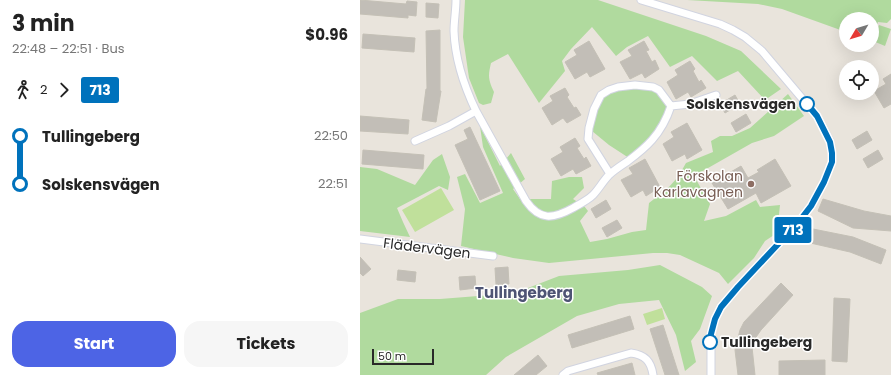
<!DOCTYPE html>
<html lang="en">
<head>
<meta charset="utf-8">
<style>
	:root { --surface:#fff; --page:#f6f6f6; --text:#222; --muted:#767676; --accent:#4d64e5 }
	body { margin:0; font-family:Poppins,sans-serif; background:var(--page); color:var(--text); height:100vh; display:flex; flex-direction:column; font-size:15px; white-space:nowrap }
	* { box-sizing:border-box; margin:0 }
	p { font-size:13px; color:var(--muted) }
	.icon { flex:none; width:22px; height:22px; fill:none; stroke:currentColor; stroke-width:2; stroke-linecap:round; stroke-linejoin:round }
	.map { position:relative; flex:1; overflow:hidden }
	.drawer { display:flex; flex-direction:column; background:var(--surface); width:360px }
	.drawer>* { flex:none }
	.badge { padding:0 8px; border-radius:3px; font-size:14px; line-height:26px }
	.needle { width:26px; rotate:232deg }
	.fabs { position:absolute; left:479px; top:12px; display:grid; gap:8px }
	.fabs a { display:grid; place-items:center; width:40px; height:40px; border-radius:50%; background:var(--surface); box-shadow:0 4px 16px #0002; font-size:20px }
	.scale { position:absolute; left:12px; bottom:10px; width:62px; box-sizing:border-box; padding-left:4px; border:2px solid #292929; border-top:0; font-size:11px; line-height:14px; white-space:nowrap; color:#292929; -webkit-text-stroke:3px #fff; paint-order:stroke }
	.map>.badge { position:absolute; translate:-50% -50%; box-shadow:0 0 0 2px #fff }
	.legs { display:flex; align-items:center; gap:6px; height:44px; padding:0 12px; font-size:13px }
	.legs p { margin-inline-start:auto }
	.headline { display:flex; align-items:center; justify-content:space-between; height:68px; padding:0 12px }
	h1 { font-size:22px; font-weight:700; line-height:30px }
	.cta { display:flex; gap:8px; margin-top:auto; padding:8px 12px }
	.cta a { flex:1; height:46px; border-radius:16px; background:var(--accent); color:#fff; font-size:16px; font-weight:700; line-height:46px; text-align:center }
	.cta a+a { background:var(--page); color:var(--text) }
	ul { padding:0 12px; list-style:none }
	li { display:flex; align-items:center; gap:14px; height:48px; font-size:15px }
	li i { display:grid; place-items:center; width:6px; height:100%; margin:0 5px; background:currentColor }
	li i::after { content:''; width:10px; height:10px; margin:-5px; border:3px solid; border-radius:50%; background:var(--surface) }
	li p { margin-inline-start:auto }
	li:first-child i { background:linear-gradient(#0000 50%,currentColor 0) }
	li:last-child i { background:linear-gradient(currentColor 50%,#0000 0) }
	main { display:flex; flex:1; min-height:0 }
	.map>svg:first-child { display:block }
</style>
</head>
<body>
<main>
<section class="drawer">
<div class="headline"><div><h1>3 min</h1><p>22:48 – 22:51 · Bus</p></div><b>$0.96</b></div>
<div class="legs"><svg class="icon" aria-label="walk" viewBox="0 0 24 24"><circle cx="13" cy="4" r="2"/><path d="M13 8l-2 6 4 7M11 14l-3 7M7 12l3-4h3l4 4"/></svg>2<svg class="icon" aria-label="forward" viewBox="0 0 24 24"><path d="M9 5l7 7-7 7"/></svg><b class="badge" style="background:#0072bc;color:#fff">713</b></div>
<ul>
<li><i style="color:#0072bc"></i><b>Tullingeberg</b><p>22:50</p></li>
<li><i style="color:#0072bc"></i><b>Solskensvägen</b><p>22:51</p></li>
</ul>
<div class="cta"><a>Start</a><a>Tickets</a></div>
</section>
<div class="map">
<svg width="531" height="375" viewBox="0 0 531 375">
	<rect width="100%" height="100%" fill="#e9e4dc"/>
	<path fill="#b0da9e" d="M 105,0 L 238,0 L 346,36 L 381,51 L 421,89 L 405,100 L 378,71 L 357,81 L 332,56 L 310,67 L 288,36 L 267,47 L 256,56 L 232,27 L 211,49 L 202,61 L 205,71 L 179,103 L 148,54 L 131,63 C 128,76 128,79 134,92 L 131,103 L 123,105 L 119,103 L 109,78 L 103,37 Z
		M 327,0 L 531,0 L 531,19 L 527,23 L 518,22 L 512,37 L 512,19 L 486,19 L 486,32 L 422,9 L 398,4 Z
		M 519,25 L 531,29 L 525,46 L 513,41 Z
		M 277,88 L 291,89 L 297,92 L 304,100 L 307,109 L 305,116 L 289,140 L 269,158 L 249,145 L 232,131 C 235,114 237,94 257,89 C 263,88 270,88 277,88 Z
		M 428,94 L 444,116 L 414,136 L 392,143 L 334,176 L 350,204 L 344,221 L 366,216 L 396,200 L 400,207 L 420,205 L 417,233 L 405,241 L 394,258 L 368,284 L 359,273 L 320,255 L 307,253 L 293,253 L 189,263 L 153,258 L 101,246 L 105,209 L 97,177 L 105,174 L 120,203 L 143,193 L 123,147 L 120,126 L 140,166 L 151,153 L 165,179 L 153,189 L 160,199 L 191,199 L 192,181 L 209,177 L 222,177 L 224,188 L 213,199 L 224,206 L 228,211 L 220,221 L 230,242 L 247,239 L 272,232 L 286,230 L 289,203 L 308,188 L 318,177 L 326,163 L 353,152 L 351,141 L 360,136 L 372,136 L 390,128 Z
		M 82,154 L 90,177 L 88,190 L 79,186 L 37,208 L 43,222 L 50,237 L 0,231 L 0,167 L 17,169 L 55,185 L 73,160 Z
		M 300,265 L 342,287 L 352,296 L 340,329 L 331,341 L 336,362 L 325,371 L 316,335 L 299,300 L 259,304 L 217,316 L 146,357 L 126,375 L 0,375 L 0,313 L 38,299 L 80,299 L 155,293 L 199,276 L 268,270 Z"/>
	<path fill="#c0e09b" d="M 81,188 L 94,210 L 55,232 L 42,210 Z
		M 302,308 L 305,319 L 287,325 L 283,314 Z"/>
	<path fill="#c2beb7" stroke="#c4c0b6" d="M 0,0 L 46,4 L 47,1 L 57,2 L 56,16 L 48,15 L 48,18 L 0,14 Z
		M 66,3 L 79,4 L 78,18 L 66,17 Z
		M 80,30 L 80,91 L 81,91 L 76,122 L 62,120 L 66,89 L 67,89 L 66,31 Z
		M 3,34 L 55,38 L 54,52 L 2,48 Z
		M 229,41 L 245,69 L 230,77 L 227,72 L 215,79 L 205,62 L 217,55 L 214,50 Z
		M 284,41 L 289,50 L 286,51 L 292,62 L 295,60 L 299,69 L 285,78 L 282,73 L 270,79 L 260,62 L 272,56 L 268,50 Z
		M 330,61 L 335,69 L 333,71 L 339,82 L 341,80 L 346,88 L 331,97 L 328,92 L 316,99 L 307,82 L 318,75 L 315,70 Z
		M 531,74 L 531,104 L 524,108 L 514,91 L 526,84 L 523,79 Z
		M 205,88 L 209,95 L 207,97 L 214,108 L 216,107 L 221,115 L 207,123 L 203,118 L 192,125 L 182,108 L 193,101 L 190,96 Z
		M 375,95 L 380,104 L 365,113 L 360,104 Z
		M 386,114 L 391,123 L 376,132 L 371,123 Z
		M 0,116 L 49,120 L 48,134 L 0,131 Z
		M 327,123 L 342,150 L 327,159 L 325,154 L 312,161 L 303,144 L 314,137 L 311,132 Z
		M 110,127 L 140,191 L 120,200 L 95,145 L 108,139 L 104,130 Z
		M 507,131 L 512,140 L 497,149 L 492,140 Z
		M 215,138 L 220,146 L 217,148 L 224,159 L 226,157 L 231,166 L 216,174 L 213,169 L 201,176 L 191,159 L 203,152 L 200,147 Z
		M 3,150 L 64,155 L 63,169 L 2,164 Z
		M 518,150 L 523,159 L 508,168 L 503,159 Z
		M 285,159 L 300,187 L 286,196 L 283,190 L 271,197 L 261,180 L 273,174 L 269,168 Z
		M 415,159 L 431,186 L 401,203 L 396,193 L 368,209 L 352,183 L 381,166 L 388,178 L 399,172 L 397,170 Z
		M 463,199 L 504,211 L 531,216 L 531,231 L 493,228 L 458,211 Z
		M 246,200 L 251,209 L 236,218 L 231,209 Z
		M 257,220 L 262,228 L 247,237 L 242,228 Z
		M 448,228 L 493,237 L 526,250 L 521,264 L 490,252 L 446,242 Z
		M 0,257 L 11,269 L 3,276 L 0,273 Z
		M 148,267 L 149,284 L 136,285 L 135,268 Z
		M 38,270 L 56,272 L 55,282 L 37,280 Z
		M 115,276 L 116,288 L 100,290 L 99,277 Z
		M 421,283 L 433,295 L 401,330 L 394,340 L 392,347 L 395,375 L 378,375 L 375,350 L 380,330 L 384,322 Z
		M 474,298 L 490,299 L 487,362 L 472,361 Z
		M 270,316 L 274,329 L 212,348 L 208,335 Z
		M 303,325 L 319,375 L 305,375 L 290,329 Z
		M 178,355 L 187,366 L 176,375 L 154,375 Z
		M 465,360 L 465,375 L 419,375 L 419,361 Z
		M 272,363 L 275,375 L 238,375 L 237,373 Z"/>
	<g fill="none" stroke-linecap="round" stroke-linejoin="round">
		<g stroke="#d1d4e0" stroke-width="9">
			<path id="street" d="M 96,0 C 96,10 94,21 94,31 C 95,59 104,86 116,111 L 166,201 C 180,221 193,219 213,208 C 220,204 228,200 233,195 C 239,189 243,181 249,175 C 254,170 262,165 268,161 C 276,155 285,148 292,140 C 300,131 307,118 311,106 L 330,104 L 356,95
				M 281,0 L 360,24 L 373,30 L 385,37 L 402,51 L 457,116 L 470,141 L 472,153 L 472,162 L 464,182 L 451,206 L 431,232 L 421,241 L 378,287 L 361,307 L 355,319 L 351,334 L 351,375
				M 55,141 L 89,126 L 116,111
				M 250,174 L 228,139 L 229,128 L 234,109 L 241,95 L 249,90 L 258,87 L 275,85 L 293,87 L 299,90 L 311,106
				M 0,239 L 133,256
				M 203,375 L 208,371 L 271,353 C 285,355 291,361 293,375"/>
		</g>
		<use href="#street" stroke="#fff" stroke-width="7"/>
	</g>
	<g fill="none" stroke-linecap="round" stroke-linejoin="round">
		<g stroke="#fff" stroke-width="9">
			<path id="line-1" d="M 350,342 L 351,334 L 355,319 L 361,307 L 378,287 L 421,241 L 431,232 L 451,206 L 464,182 L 472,162 L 472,153 L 470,142 L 457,116 L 447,104"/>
		</g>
		<use href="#line-1" stroke="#0072bc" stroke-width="6"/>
	</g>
	<g fill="#fff" stroke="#0072bc" stroke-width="2">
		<circle cx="447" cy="104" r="7"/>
		<circle cx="350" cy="342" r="7"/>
	</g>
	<circle fill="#8d6e63" stroke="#fff" stroke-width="1.5" cx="391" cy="184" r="4"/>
	<g text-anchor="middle" stroke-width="3" stroke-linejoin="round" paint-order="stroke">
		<g font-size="14" font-weight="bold" fill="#292929" stroke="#fff" text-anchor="end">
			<text x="436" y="109">Solskensvägen</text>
			<text x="361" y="347" text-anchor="start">Tullingeberg</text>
		</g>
		<g font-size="14" fill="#785e54" stroke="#fff" text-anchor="end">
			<text x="383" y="181">Förskolan<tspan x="383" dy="16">Karlavagnen</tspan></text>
		</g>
		<g font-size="14" fill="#292929" stroke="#fff">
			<text transform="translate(67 248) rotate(7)" y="5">Flädervägen</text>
		</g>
		<g font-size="15" font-weight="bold" fill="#4e5474" stroke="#fff">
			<text x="164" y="298">Tullingeberg</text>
		</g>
	</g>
</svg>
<div class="fabs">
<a><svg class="needle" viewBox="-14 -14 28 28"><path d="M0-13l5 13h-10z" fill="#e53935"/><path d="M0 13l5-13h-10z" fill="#767676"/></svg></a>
<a><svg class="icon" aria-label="locate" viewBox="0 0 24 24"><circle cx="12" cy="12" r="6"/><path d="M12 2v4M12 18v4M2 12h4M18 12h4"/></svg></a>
</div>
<div class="scale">50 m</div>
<b class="badge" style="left:433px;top:230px;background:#0072bc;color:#fff">713</b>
</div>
</main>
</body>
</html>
